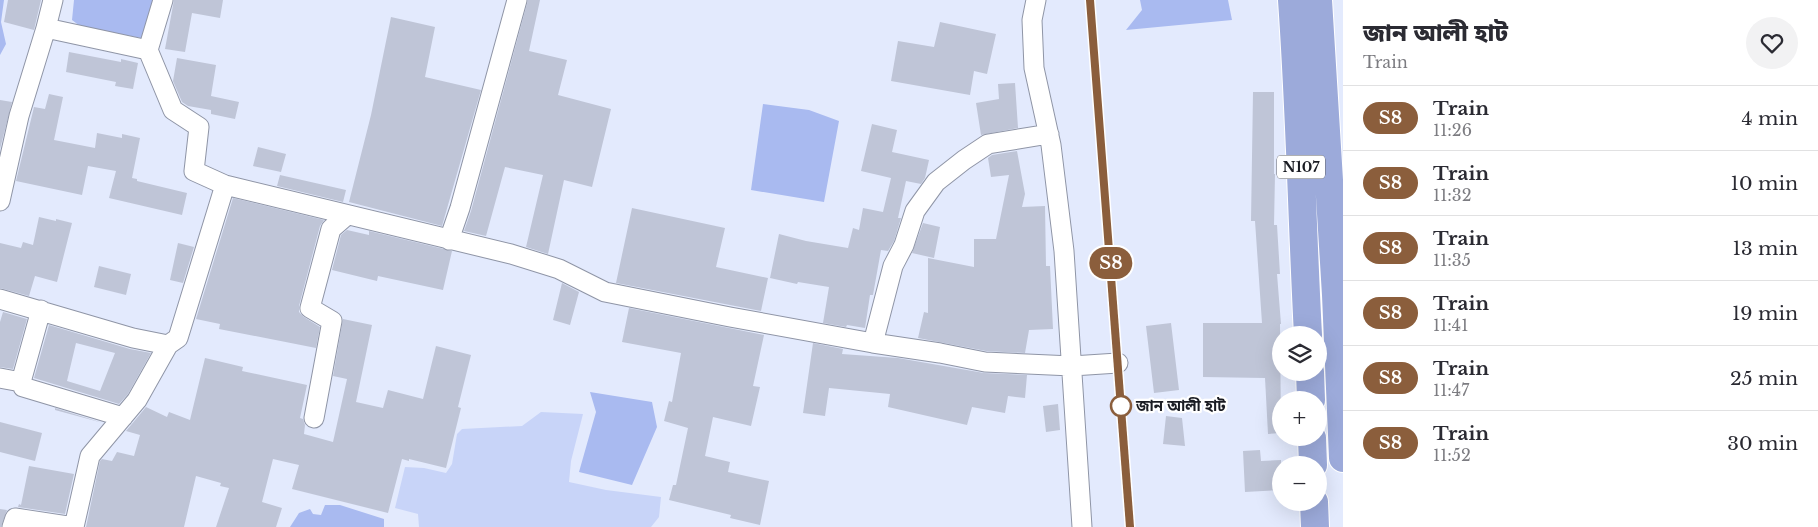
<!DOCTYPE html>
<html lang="en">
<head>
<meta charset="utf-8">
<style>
	:root { --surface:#fff; --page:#f2f2f3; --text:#2b2b33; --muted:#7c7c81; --line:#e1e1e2 }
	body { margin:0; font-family:"Libre Baskerville","Noto Sans Bengali",serif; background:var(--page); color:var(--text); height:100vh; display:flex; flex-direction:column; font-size:19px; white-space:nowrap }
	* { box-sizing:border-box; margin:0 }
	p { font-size:16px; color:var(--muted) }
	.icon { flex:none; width:28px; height:28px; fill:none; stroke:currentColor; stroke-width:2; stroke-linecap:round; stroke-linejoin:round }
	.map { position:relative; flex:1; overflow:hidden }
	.details { display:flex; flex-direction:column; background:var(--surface); width:475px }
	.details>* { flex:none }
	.badge { padding:0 10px; border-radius:16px; font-size:18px; line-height:32px }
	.buttons { position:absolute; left:1272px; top:326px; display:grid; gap:10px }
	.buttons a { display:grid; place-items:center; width:55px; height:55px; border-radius:50%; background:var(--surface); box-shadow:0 5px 20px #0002; font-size:25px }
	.map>.badge { position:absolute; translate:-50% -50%; box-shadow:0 0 0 2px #fff }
	.round { display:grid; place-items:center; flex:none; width:52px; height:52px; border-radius:26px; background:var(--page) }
	.head { display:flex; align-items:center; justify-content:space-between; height:85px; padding:0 20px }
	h1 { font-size:24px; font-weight:800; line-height:38px }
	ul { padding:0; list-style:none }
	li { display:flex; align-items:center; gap:15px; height:65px; padding:0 20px; border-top:1px solid var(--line) }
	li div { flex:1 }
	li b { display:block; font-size:19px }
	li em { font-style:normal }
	li .badge { min-width:55px; font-weight:700; text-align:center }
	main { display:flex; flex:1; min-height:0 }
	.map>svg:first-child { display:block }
</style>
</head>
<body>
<main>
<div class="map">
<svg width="1343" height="527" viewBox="0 0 1343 527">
	<rect width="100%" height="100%" fill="#e3eafd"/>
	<path fill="#c8d4f8" d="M 541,412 L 583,414 L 571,461 L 569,482 L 606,490 L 661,497 L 659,517 L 651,527 L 419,527 L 418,514 L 395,508 L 405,467 L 424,468 L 446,473 L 452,464 L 457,434 L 462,429 L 522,426 Z"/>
	<path fill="#a9baf0" d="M 0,0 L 4,0 L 1,22 L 6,44 L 0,55 Z
		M 74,0 L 156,0 L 146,39 L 80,26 L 72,20 Z
		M 1140,0 L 1228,0 L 1232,20 L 1126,30 L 1142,10 Z
		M 763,104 L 809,110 L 839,121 L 824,202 L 751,190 Z
		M 590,392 L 652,402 L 657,427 L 632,485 L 579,472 L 596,412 Z
		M 325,505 L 340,505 L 384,519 L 384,527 L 290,527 L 299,513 L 310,509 L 313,514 L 321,515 Z"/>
	<path fill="#bfc5d7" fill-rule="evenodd" d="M 8,0 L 41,0 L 34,30 L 4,22 Z
		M 174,0 L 223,0 L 220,18 L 192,13 L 185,52 L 165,49 Z
		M 528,0 L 540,0 L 529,51 L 567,60 L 558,95 L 611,109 L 592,187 L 564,180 L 548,254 L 526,247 L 543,175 L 505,167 L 486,236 L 464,231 L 471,211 Z
		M 391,17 L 435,27 L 425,77 L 481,90 L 442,226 L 349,202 L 371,115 Z
		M 940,22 L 996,34 L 987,74 L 974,71 L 970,95 L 891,81 L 898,41 L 934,47 Z
		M 69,52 L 121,62 L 121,59 L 138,63 L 133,89 L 115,86 L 116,82 L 66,72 Z
		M 177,58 L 216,65 L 211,96 L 239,102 L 235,119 L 211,114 L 211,110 L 188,106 L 182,102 L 173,81 Z
		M 1015,83 L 1018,128 L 981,135 L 976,103 L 999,99 L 998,84 Z
		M 1253,92 L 1274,92 L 1274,174 L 1275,174 L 1274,225 L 1277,225 L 1280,274 L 1277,274 L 1281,324 L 1280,324 L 1281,433 L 1268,434 L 1265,378 L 1203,377 L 1203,323 L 1262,323 L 1255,221 L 1251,221 Z
		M 49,94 L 63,97 L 54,140 L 95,148 L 97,133 L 122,138 L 122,134 L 140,138 L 132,178 L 137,179 L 137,181 L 187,193 L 182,215 L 109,198 L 116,171 L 88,166 L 82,195 L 16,181 L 34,107 L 45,109 Z
		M 0,100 L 12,102 L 0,149 Z
		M 872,124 L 897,130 L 892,152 L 929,160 L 925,178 L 921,184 L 906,181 L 898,218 L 901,218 L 894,241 L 888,251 L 881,250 L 873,295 L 870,295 L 865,328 L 847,325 L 846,327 L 823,323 L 829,287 L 798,282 L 797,284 L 770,278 L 779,234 L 806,241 L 848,248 L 853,228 L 859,230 L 863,208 L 883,212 L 891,178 L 861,171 Z
		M 258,147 L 286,154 L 281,172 L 253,166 Z
		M 1017,151 L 1025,194 L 1022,207 L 1045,206 L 1046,266 L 1050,266 L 1053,329 L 1029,330 L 1025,353 L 986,351 L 918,338 L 924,312 L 928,313 L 928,258 L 974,267 L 974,239 L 996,239 L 1009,175 L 991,177 L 988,158 L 992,155 Z
		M 280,175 L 346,190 L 343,202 L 277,186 Z
		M 233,198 L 324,220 L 320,226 L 299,306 L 299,312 L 304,317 L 320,327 L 316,348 L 219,329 L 220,324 L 196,319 Z
		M 632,208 L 725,228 L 716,267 L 768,278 L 761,311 L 616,283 Z
		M 39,217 L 56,221 L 56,219 L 72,223 L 57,282 L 35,276 L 29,296 L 0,288 L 0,243 L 21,248 L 23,242 L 33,245 Z
		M 923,223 L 940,227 L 934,258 L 912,253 Z
		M 347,230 L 369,235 L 369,231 L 452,251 L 443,290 L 378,276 L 377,281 L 332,270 L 341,235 Z
		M 178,243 L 194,247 L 183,283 L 170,280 Z
		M 99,266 L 131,274 L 126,295 L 94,287 Z
		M 562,283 L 579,292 L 570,325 L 553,320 Z
		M 629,308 L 764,335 L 753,386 L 760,387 L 751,426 L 713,417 L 705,456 L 730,462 L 728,472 L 769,481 L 760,525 L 730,518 L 731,515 L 669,500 L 673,485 L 676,485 L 688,428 L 664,421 L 669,401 L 672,402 L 681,353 L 622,342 Z
		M 3,312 L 27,319 L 13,369 L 0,367 L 0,322 Z
		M 343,319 L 372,325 L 356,402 L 383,408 L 388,390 L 423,399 L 436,346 L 471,355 L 458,407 L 461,408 L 446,468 L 409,459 L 409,461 L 402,459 L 388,513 L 292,489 L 299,465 L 273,459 L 262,502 L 282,508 L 276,527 L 216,527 L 229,488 L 220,486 L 221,483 L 196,476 L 184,527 L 86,527 L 100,461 L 102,459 L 112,461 L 117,452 L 134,456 L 140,435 L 126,431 L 146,407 L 167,417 L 169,412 L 190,420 L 205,358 L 243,367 L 242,371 L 307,385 L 300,418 L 303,419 L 305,425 L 304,434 L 333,442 L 347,379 L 333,376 Z
		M 1171,323 L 1179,390 L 1154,393 L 1146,326 Z
		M 49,325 L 130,349 L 151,353 L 128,394 L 119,404 L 34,378 ZM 76,343 L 115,353 L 100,391 L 67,381 Z
		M 813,343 L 843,349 L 842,354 L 898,358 L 984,373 L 1027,375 L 1025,398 L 1008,396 L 1005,413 L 972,407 L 967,425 L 888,407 L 890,394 L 829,388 L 825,416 L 803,413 Z
		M 1058,404 L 1060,430 L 1046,432 L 1043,406 Z
		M 55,408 L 103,423 L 55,410 Z
		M 1166,416 L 1182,418 L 1185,446 L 1163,444 Z
		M 0,422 L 42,433 L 35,461 L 0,452 Z
		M 1260,450 L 1261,461 L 1281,460 L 1281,490 L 1245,492 L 1243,451 Z
		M 29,466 L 74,474 L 65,514 L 18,507 L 19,504 L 21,505 Z
		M 0,509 L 7,510 L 1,527 L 0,527 Z"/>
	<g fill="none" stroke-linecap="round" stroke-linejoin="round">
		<g stroke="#8f95a6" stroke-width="21">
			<path id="minor" d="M 53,0 L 46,28 L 148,50
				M 163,0 L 148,50 L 173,110 L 199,127 L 194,171 L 225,185 L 511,254 L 559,269 L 605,292 L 730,317 L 873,343 L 940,353 L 985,362 L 1072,366 L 1118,363
				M 1036,0 L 1032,20 L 1034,68 L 1051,145 L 1064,251 L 1082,527
				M 0,201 L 19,116 L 46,28
				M 449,240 L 460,208 L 517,0
				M 0,299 L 133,338 L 168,345
				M 873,343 L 893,266 L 904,245 L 915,211 L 936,182 L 964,160 L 988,144 L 1049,134
				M 0,378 L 21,382 L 41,310
				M 21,382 L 23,387 L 123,417
				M 314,418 L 332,321 L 310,308 L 331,229 L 347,215
				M 12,527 L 15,518 L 74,527
				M 74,527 L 90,456 L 137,400 L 168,345 L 178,338 L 225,185"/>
		</g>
		<g stroke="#fff" stroke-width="30">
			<path id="trunk" d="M 1292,0 C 1300,112 1302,223 1308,335
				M 1318,0 L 1336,295 L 1343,458
				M 1310,372 L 1311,400
				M 1312,438 L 1313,465
				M 1314,502 L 1315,527"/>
		</g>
		<use href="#minor" stroke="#fff" stroke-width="19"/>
		<use href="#trunk" stroke="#9caada" stroke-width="28"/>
		<g stroke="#6a6e7a" stroke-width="5.5">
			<path id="rail" d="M 1090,0 L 1130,527"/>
		</g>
		<use href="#rail" stroke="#fff" stroke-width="4" stroke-dasharray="11" stroke-linecap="butt"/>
	</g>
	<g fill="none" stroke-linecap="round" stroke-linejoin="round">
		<g stroke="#fff" stroke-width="11">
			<path id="line" d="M 1090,0 L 1130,527"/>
		</g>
		<use href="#line" stroke="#8b5e3c" stroke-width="8"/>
	</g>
	<circle fill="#fff" stroke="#8b5e3c" stroke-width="2.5" cx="1121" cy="406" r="10"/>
	<g text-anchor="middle" stroke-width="4.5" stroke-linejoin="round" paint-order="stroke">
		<rect fill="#fff" stroke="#5f6065" stroke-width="1" x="1277" y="155.5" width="48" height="23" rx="4"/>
		<g font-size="14" font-weight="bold" fill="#1a1c23">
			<text x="1301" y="172">N107</text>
		</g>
		<g font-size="15" font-weight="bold" fill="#1a1c23" stroke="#fff" text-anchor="start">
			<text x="1136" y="411">জান আলী হাট</text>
		</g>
	</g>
</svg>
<div class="buttons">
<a><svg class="icon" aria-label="layers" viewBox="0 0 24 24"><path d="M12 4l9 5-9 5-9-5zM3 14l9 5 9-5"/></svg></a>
<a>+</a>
<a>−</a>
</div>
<b class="badge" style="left:1111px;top:263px;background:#8b5e3c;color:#fff">S8</b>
</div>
<section class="details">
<div class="head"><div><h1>জান আলী হাট</h1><p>Train</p></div><a class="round"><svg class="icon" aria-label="heart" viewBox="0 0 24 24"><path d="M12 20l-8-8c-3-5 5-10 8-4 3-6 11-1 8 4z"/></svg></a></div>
<ul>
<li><span class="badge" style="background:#8b5e3c;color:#fff">S8</span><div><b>Train</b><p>11:26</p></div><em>4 min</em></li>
<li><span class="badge" style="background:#8b5e3c;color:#fff">S8</span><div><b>Train</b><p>11:32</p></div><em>10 min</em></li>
<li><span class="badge" style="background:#8b5e3c;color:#fff">S8</span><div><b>Train</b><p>11:35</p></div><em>13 min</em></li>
<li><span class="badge" style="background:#8b5e3c;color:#fff">S8</span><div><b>Train</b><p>11:41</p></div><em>19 min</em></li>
<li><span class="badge" style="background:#8b5e3c;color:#fff">S8</span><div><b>Train</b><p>11:47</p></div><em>25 min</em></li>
<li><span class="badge" style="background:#8b5e3c;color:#fff">S8</span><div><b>Train</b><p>11:52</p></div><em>30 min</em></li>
</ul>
</section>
</main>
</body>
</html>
